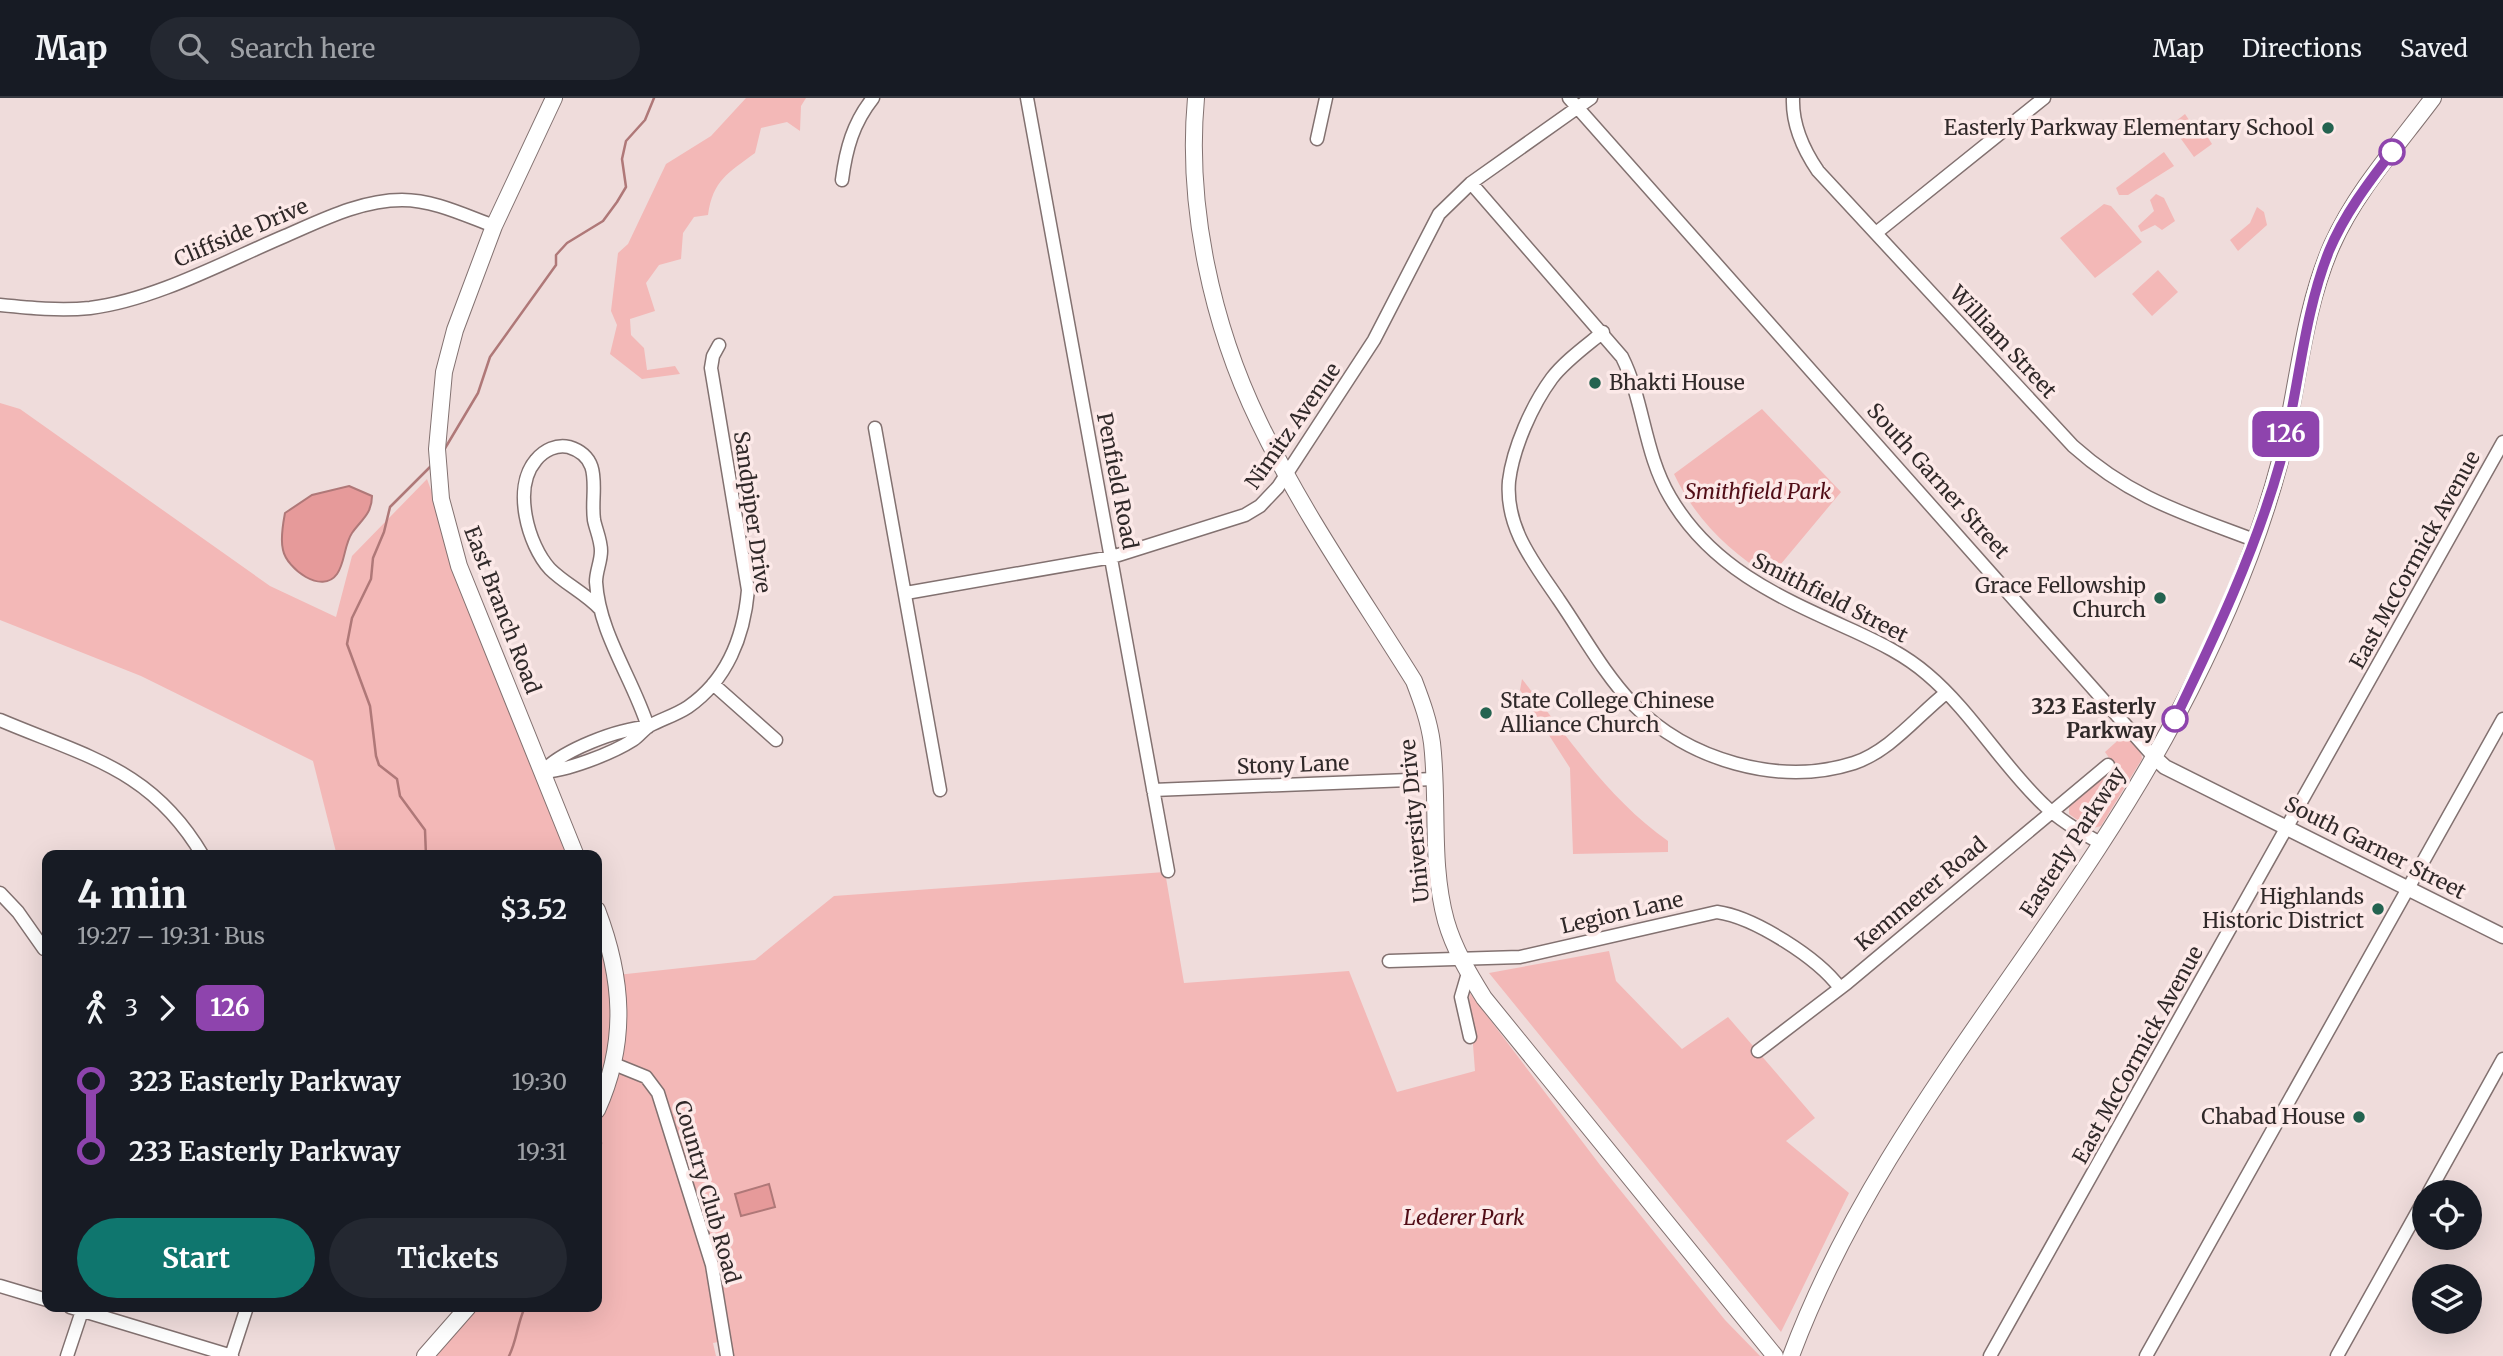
<!DOCTYPE html>
<html lang="en">
<head>
<meta charset="utf-8">
<style>
	:root { --surface:#171b24; --page:#242831; --text:#f1f3f6; --muted:#9ea1a6; --line:#363941; --accent:#0f766e }
	body { margin:0; font-family:Merriweather,serif; background:var(--page); color:var(--text); height:100vh; display:flex; flex-direction:column; font-size:26px; white-space:nowrap }
	* { box-sizing:border-box; margin:0 }
	p { font-size:23px; color:var(--muted) }
	.icon { flex:none; width:38px; height:38px; fill:none; stroke:currentColor; stroke-width:2; stroke-linecap:round; stroke-linejoin:round }
	.map { position:relative; flex:1; overflow:hidden }
	.drawer { position:absolute; left:42px; top:752px; width:560px; height:462px; display:flex; flex-direction:column; background:var(--surface); border-radius:14px; box-shadow:0 7px 28px #0002 }
	.drawer>* { flex:none }
	.badge { padding:0 14px; border-radius:10px; font-size:24px; line-height:46px }
	.controls { position:absolute; left:2412px; top:1082px; display:grid; gap:14px }
	.controls a { display:grid; place-items:center; width:70px; height:70px; border-radius:50%; background:var(--surface); box-shadow:0 7px 28px #0002; font-size:35px }
	.map>.badge { position:absolute; translate:-50% -50%; box-shadow:0 0 0 4px #fff }
	.legs { display:flex; align-items:center; gap:10px; height:77px; padding:0 35px; font-size:23px }
	.legs p { margin-inline-start:auto }
	.headline { display:flex; align-items:center; justify-content:space-between; height:119px; padding:0 35px }
	h1 { font-size:38px; font-weight:700; line-height:52px }
	.primary-button { display:flex; gap:14px; margin-top:auto; padding:14px 35px }
	.primary-button a { flex:1; height:80px; border-radius:42px; background:var(--accent); color:#fff; font-size:28px; font-weight:700; line-height:80px; text-align:center }
	.primary-button a+a { background:var(--page); color:var(--text) }
	ul { padding:0 35px; list-style:none }
	li { display:flex; align-items:center; gap:24px; height:70px; font-size:26px }
	li i { display:grid; place-items:center; width:10px; height:100%; margin:0 9px; background:currentColor }
	li i::after { content:''; width:18px; height:18px; margin:-9px; border:5px solid; border-radius:50%; background:var(--surface) }
	li p { margin-inline-start:auto }
	li:first-child i { background:linear-gradient(#0000 50%,currentColor 0) }
	li:last-child i { background:linear-gradient(currentColor 50%,#0000 0) }
	header { display:flex; align-items:center; gap:42px; box-sizing:border-box; height:98px; padding:0 35px; background:var(--surface); border-bottom:2px solid var(--line) }
	header strong { font-size:33px }
	nav { display:flex; gap:38px; margin-inline-start:auto; font-size:24px }
	.search { width:490px; height:63px; background:var(--page); display:flex; align-items:center; gap:18px; box-sizing:border-box; padding:0 24px; border-radius:38px; color:var(--muted); font-size:26px }
	.map>svg:first-child { display:block }
</style>
</head>
<body>
<header>
<strong>Map</strong>
<div class="search"><svg class="icon" aria-label="search" viewBox="0 0 24 24"><circle cx="10" cy="10" r="6"/><path d="M15 15l6 6"/></svg>Search here</div>
<nav><a>Map</a><a>Directions</a><a>Saved</a></nav>
</header>
<div class="map">
<svg width="2503" height="1258" viewBox="0 0 2503 1258">
	<rect width="100%" height="100%" fill="#efdcdb"/>
	<path fill="#f3b8b7" d="M 746,0 L 806,0 L 801,8 L 800,33 L 787,24 L 761,30 L 755,55 C 728,75 713,82 708,117 L 694,119 L 683,135 L 681,161 L 659,167 L 646,185 L 655,213 L 630,221 L 631,237 L 644,250 L 647,272 L 675,268 L 680,276 L 642,281 L 610,256 L 617,227 L 611,213 L 618,155 L 628,146 L 666,66 L 711,38 Z
		M 2185,16 L 2202,41 L 2207,38 L 2212,46 L 2194,59 L 2171,27 Z
		M 2164,54 L 2174,68 L 2128,97 L 2119,97 L 2116,90 Z
		M 2156,96 L 2164,100 L 2175,123 L 2162,132 L 2155,127 L 2141,134 L 2138,128 L 2154,113 L 2150,102 Z
		M 2104,106 L 2111,108 L 2142,144 L 2095,180 L 2060,140 Z
		M 2257,109 L 2264,114 L 2267,127 L 2238,153 L 2230,142 L 2250,125 Z
		M 2158,172 L 2178,194 L 2152,218 L 2132,196 Z
		M 0,305 L 20,311 L 270,488 L 336,519 L 352,458 L 427,381 L 459,468 L 576,758 L 337,758 L 313,663 L 141,578 L 0,522 Z
		M 1762,311 L 1841,394 L 1770,479 C 1729,453 1695,421 1674,376 Z
		M 1522,581 C 1567,638 1608,701 1668,743 L 1668,754 L 1573,756 L 1570,670 L 1520,592 Z
		M 2125,636 L 2141,653 L 2142,661 L 2101,728 L 2090,731 L 2069,716 L 2069,707 L 2114,667 L 2105,654 Z
		M 1165,774 L 1184,885 L 1349,873 L 1397,994 L 1475,973 L 1469,894 L 1600,1067 L 1725,1222 L 1760,1258 L 727,1258 L 723,1243 L 713,1245 L 716,1258 L 425,1258 L 468,1209 L 597,1209 L 597,812 L 617,877 L 755,862 L 834,798 Z
		M 1609,853 L 1616,883 L 1682,951 L 1728,919 L 1815,1020 L 1786,1043 L 1849,1095 L 1781,1234 L 1489,875 Z"/>
	<path fill="#e69a9a" stroke="#af7878" stroke-width="2" d="M 349,388 L 372,398 C 372,416 361,422 352,435 C 344,447 345,465 337,476 C 322,497 287,471 283,452 C 280,440 283,426 285,415 L 312,397 Z
		M 769,1086 L 775,1109 L 741,1118 L 735,1096 Z"/>
	<g fill="none" stroke-linecap="round" stroke-linejoin="round">
		<path stroke="#af7878" stroke-width="2.5" d="M 444,352 L 478,295 L 490,259 L 556,167 L 556,157 L 567,145 L 603,123 L 617,104 L 626,89 L 622,61 L 626,43 L 645,22 L 654,0
			M 426,758 L 425,732 L 400,698 L 397,681 L 379,667 L 376,658 L 370,608 L 347,546 L 352,520 L 371,481 L 373,460 L 384,434 L 390,409 L 431,368
			M 597,1029 L 601,1045 L 597,1068
			M 509,1258 C 517,1242 517,1226 525,1209"/>
		<g stroke="#827170" stroke-width="15">
			<path id="minor" d="M 1027,0 L 1168,773
				M 1569,0 L 2153,658
				M 1793,0 C 1792,27 1803,51 1818,73 L 2073,348 C 2131,400 2183,415 2254,442
				M 1317,41 L 1326,0
				M 842,82 C 846,51 853,25 873,0
				M 1471,85 L 1622,259 C 1644,303 1644,355 1670,399 C 1712,471 1781,500 1854,533 C 1880,545 1905,557 1927,576 C 1971,613 2001,666 2043,706 C 2059,722 2081,734 2100,745
				M 1876,135 L 2044,0
				M 0,207 C 30,210 60,213 90,210 C 155,202 226,163 285,138 C 322,122 361,102 402,102 C 434,102 464,117 494,128
				M 1603,234 C 1586,248 1565,263 1552,280 C 1532,307 1513,350 1509,383 C 1505,430 1534,465 1559,502 C 1583,537 1604,576 1633,606 C 1687,662 1779,689 1854,665 C 1890,653 1917,618 1946,595
				M 875,330 L 940,692
				M 906,495 L 1112,459 L 1245,417 L 1260,408 L 1278,389 L 1374,242 L 1439,116 L 1471,85 L 1591,0
				M 600,511 C 585,495 565,486 550,471 C 528,447 512,390 536,362 C 544,352 557,346 569,349 C 605,360 590,394 594,422 C 596,432 601,442 601,453 C 601,464 596,473 596,484 C 599,535 633,581 648,629
				M 713,586 L 776,642
				M 0,622 C 87,659 152,671 203,758
				M 542,674 C 566,673 611,656 633,642 C 639,638 643,632 649,628 C 662,621 676,617 688,609 C 727,582 744,538 748,492 L 711,270 L 713,258 L 719,247
				M 542,674 C 563,652 617,631 648,629
				M 1153,692 L 1434,681
				M 0,795 L 18,814 L 44,851
				M 1389,863 L 1520,859 L 1717,814 C 1754,819 1818,860 1840,890
				M 1468,875 L 1461,899 L 1470,939
				M 1758,953 L 1847,885 L 2108,667
				M 614,966 L 646,979 L 658,995 L 712,1167 L 727,1258
				M 2429,1094 L 2503,961
				M 0,1188 L 47,1202
				M 70,1209 L 232,1258
				M 67,1258 L 82,1213
				M 231,1258 L 247,1209
				M 1990,1258 L 2503,344
				M 2146,1258 L 2503,621
				M 2337,1258 L 2424,1102"/>
		</g>
		<g stroke="#827170" stroke-width="17">
			<path id="tertiary" d="M 2153,658 L 2165,669 L 2503,838"/>
		</g>
		<g stroke="#827170" stroke-width="18">
			<path id="secondary" d="M 554,0 L 494,128 L 455,232 L 444,274 L 437,351 L 441,401 L 459,468 L 576,758
				M 1196,0 C 1186,108 1212,227 1259,324 C 1302,414 1361,498 1414,583 C 1422,604 1429,623 1432,645 C 1439,705 1430,765 1446,823 C 1454,851 1469,876 1484,900 L 1775,1258
				M 597,812 C 623,880 628,944 597,1012
				M 425,1258 L 468,1209
				M 1791,1258 C 1878,1024 2059,840 2175,621 C 2218,540 2257,452 2280,363 C 2298,292 2302,215 2332,147 C 2356,93 2398,47 2433,0"/>
		</g>
		<use href="#minor" stroke="#fff" stroke-width="12"/>
		<use href="#tertiary" stroke="#fff" stroke-width="14"/>
		<use href="#secondary" stroke="#fff" stroke-width="16"/>
	</g>
	<g fill="none" stroke-linecap="round" stroke-linejoin="round">
		<g stroke="#fff" stroke-width="16">
			<path id="line-1" d="M 2175,621 C 2215,538 2255,454 2280,365 C 2299,295 2302,221 2329,153 C 2344,117 2368,85 2392,54"/>
		</g>
		<use href="#line-1" stroke="#8e44ad" stroke-width="10"/>
	</g>
	<g fill="#246350" stroke="#fce9e8" stroke-width="2.5">
		<circle cx="2328" cy="30" r="7"/>
		<circle cx="1595" cy="285" r="7"/>
		<circle cx="2160" cy="500" r="7"/>
		<circle cx="1486" cy="615" r="7"/>
		<circle cx="2378" cy="811" r="7"/>
		<circle cx="2359" cy="1019" r="7"/>
	</g>
	<g fill="#fff" stroke="#8e44ad" stroke-width="3.5">
		<circle cx="2392" cy="54" r="12"/>
		<circle cx="2175" cy="621" r="12"/>
	</g>
	<g text-anchor="middle" stroke-width="7" stroke-linejoin="round" paint-order="stroke">
		<g font-size="21" fill="#302929" stroke="#fce9e8" text-anchor="end">
			<text x="2314" y="37">Easterly Parkway Elementary School</text>
			<text x="1609" y="292" text-anchor="start">Bhakti House</text>
			<text x="2146" y="495">Grace Fellowship<tspan x="2146" dy="24">Church</tspan></text>
			<text x="1500" y="610" text-anchor="start">State College Chinese<tspan x="1500" dy="24">Alliance Church</tspan></text>
			<text x="2364" y="806">Highlands<tspan x="2364" dy="24">Historic District</tspan></text>
			<text x="2345" y="1026">Chabad House</text>
		</g>
		<g font-size="21" fill="#302929" stroke="#fce9e8">
			<text transform="translate(241 135) rotate(-23)" y="7">Cliffside Drive</text>
			<text transform="translate(2003 244) rotate(47)" y="7">William Street</text>
			<text transform="translate(1293 328) rotate(-55)" y="7">Nimitz Avenue</text>
			<text transform="translate(1117 383) rotate(79)" y="7">Penfield Road</text>
			<text transform="translate(1938 383) rotate(48)" y="7">South Garner Street</text>
			<text transform="translate(752 414) rotate(82)" y="7">Sandpiper Drive</text>
			<text transform="translate(2415 462) rotate(-61)" y="7">East McCormick Avenue</text>
			<text transform="translate(1830 500) rotate(27)" y="7">Smithfield Street</text>
			<text transform="translate(502 512) rotate(69)" y="7">East Branch Road</text>
			<text transform="translate(1293 667) rotate(-2)" y="7">Stony Lane</text>
			<text transform="translate(1415 723) rotate(-95)" y="7">University Drive</text>
			<text transform="translate(2073 744) rotate(-57)" y="7">Easterly Parkway</text>
			<text transform="translate(2375 750) rotate(27)" y="7">South Garner Street</text>
			<text transform="translate(1921 796) rotate(-40)" y="7">Kemmerer Road</text>
			<text transform="translate(1622 815) rotate(-13)" y="7">Legion Lane</text>
			<text transform="translate(2138 957) rotate(-61)" y="7">East McCormick Avenue</text>
			<text transform="translate(707 1094) rotate(74)" y="7">Country Club Road</text>
		</g>
		<g font-size="21" font-style="italic" fill="#510d16" stroke="#fce9e8">
			<text x="1758" y="401">Smithfield Park</text>
			<text x="1464" y="1127">Lederer Park</text>
		</g>
		<g font-size="21" font-weight="bold" fill="#302929" stroke="#fce9e8" text-anchor="end">
			<text x="2156" y="616">323 Easterly<tspan x="2156" dy="24">Parkway</tspan></text>
		</g>
	</g>
</svg>
<div class="controls">
<a><svg class="icon" aria-label="locate" viewBox="0 0 24 24"><circle cx="12" cy="12" r="6"/><path d="M12 2v4M12 18v4M2 12h4M18 12h4"/></svg></a>
<a><svg class="icon" aria-label="layers" viewBox="0 0 24 24"><path d="M12 4l9 5-9 5-9-5zM3 14l9 5 9-5"/></svg></a>
</div>
<b class="badge" style="left:2286px;top:336px;background:#8e44ad;color:#fff">126</b>
<section class="drawer">
<div class="headline"><div><h1>4 min</h1><p>19:27 – 19:31 · Bus</p></div><b>$3.52</b></div>
<div class="legs"><svg class="icon" aria-label="walk" viewBox="0 0 24 24"><circle cx="13" cy="4" r="2"/><path d="M13 8l-2 6 4 7M11 14l-3 7M7 12l3-4h3l4 4"/></svg>3<svg class="icon" aria-label="forward" viewBox="0 0 24 24"><path d="M9 5l7 7-7 7"/></svg><b class="badge" style="background:#8e44ad;color:#fff">126</b></div>
<ul>
<li><i style="color:#8e44ad"></i><b>323 Easterly Parkway</b><p>19:30</p></li>
<li><i style="color:#8e44ad"></i><b>233 Easterly Parkway</b><p>19:31</p></li>
</ul>
<div class="primary-button"><a>Start</a><a>Tickets</a></div>
</section>
</div>
</body>
</html>
